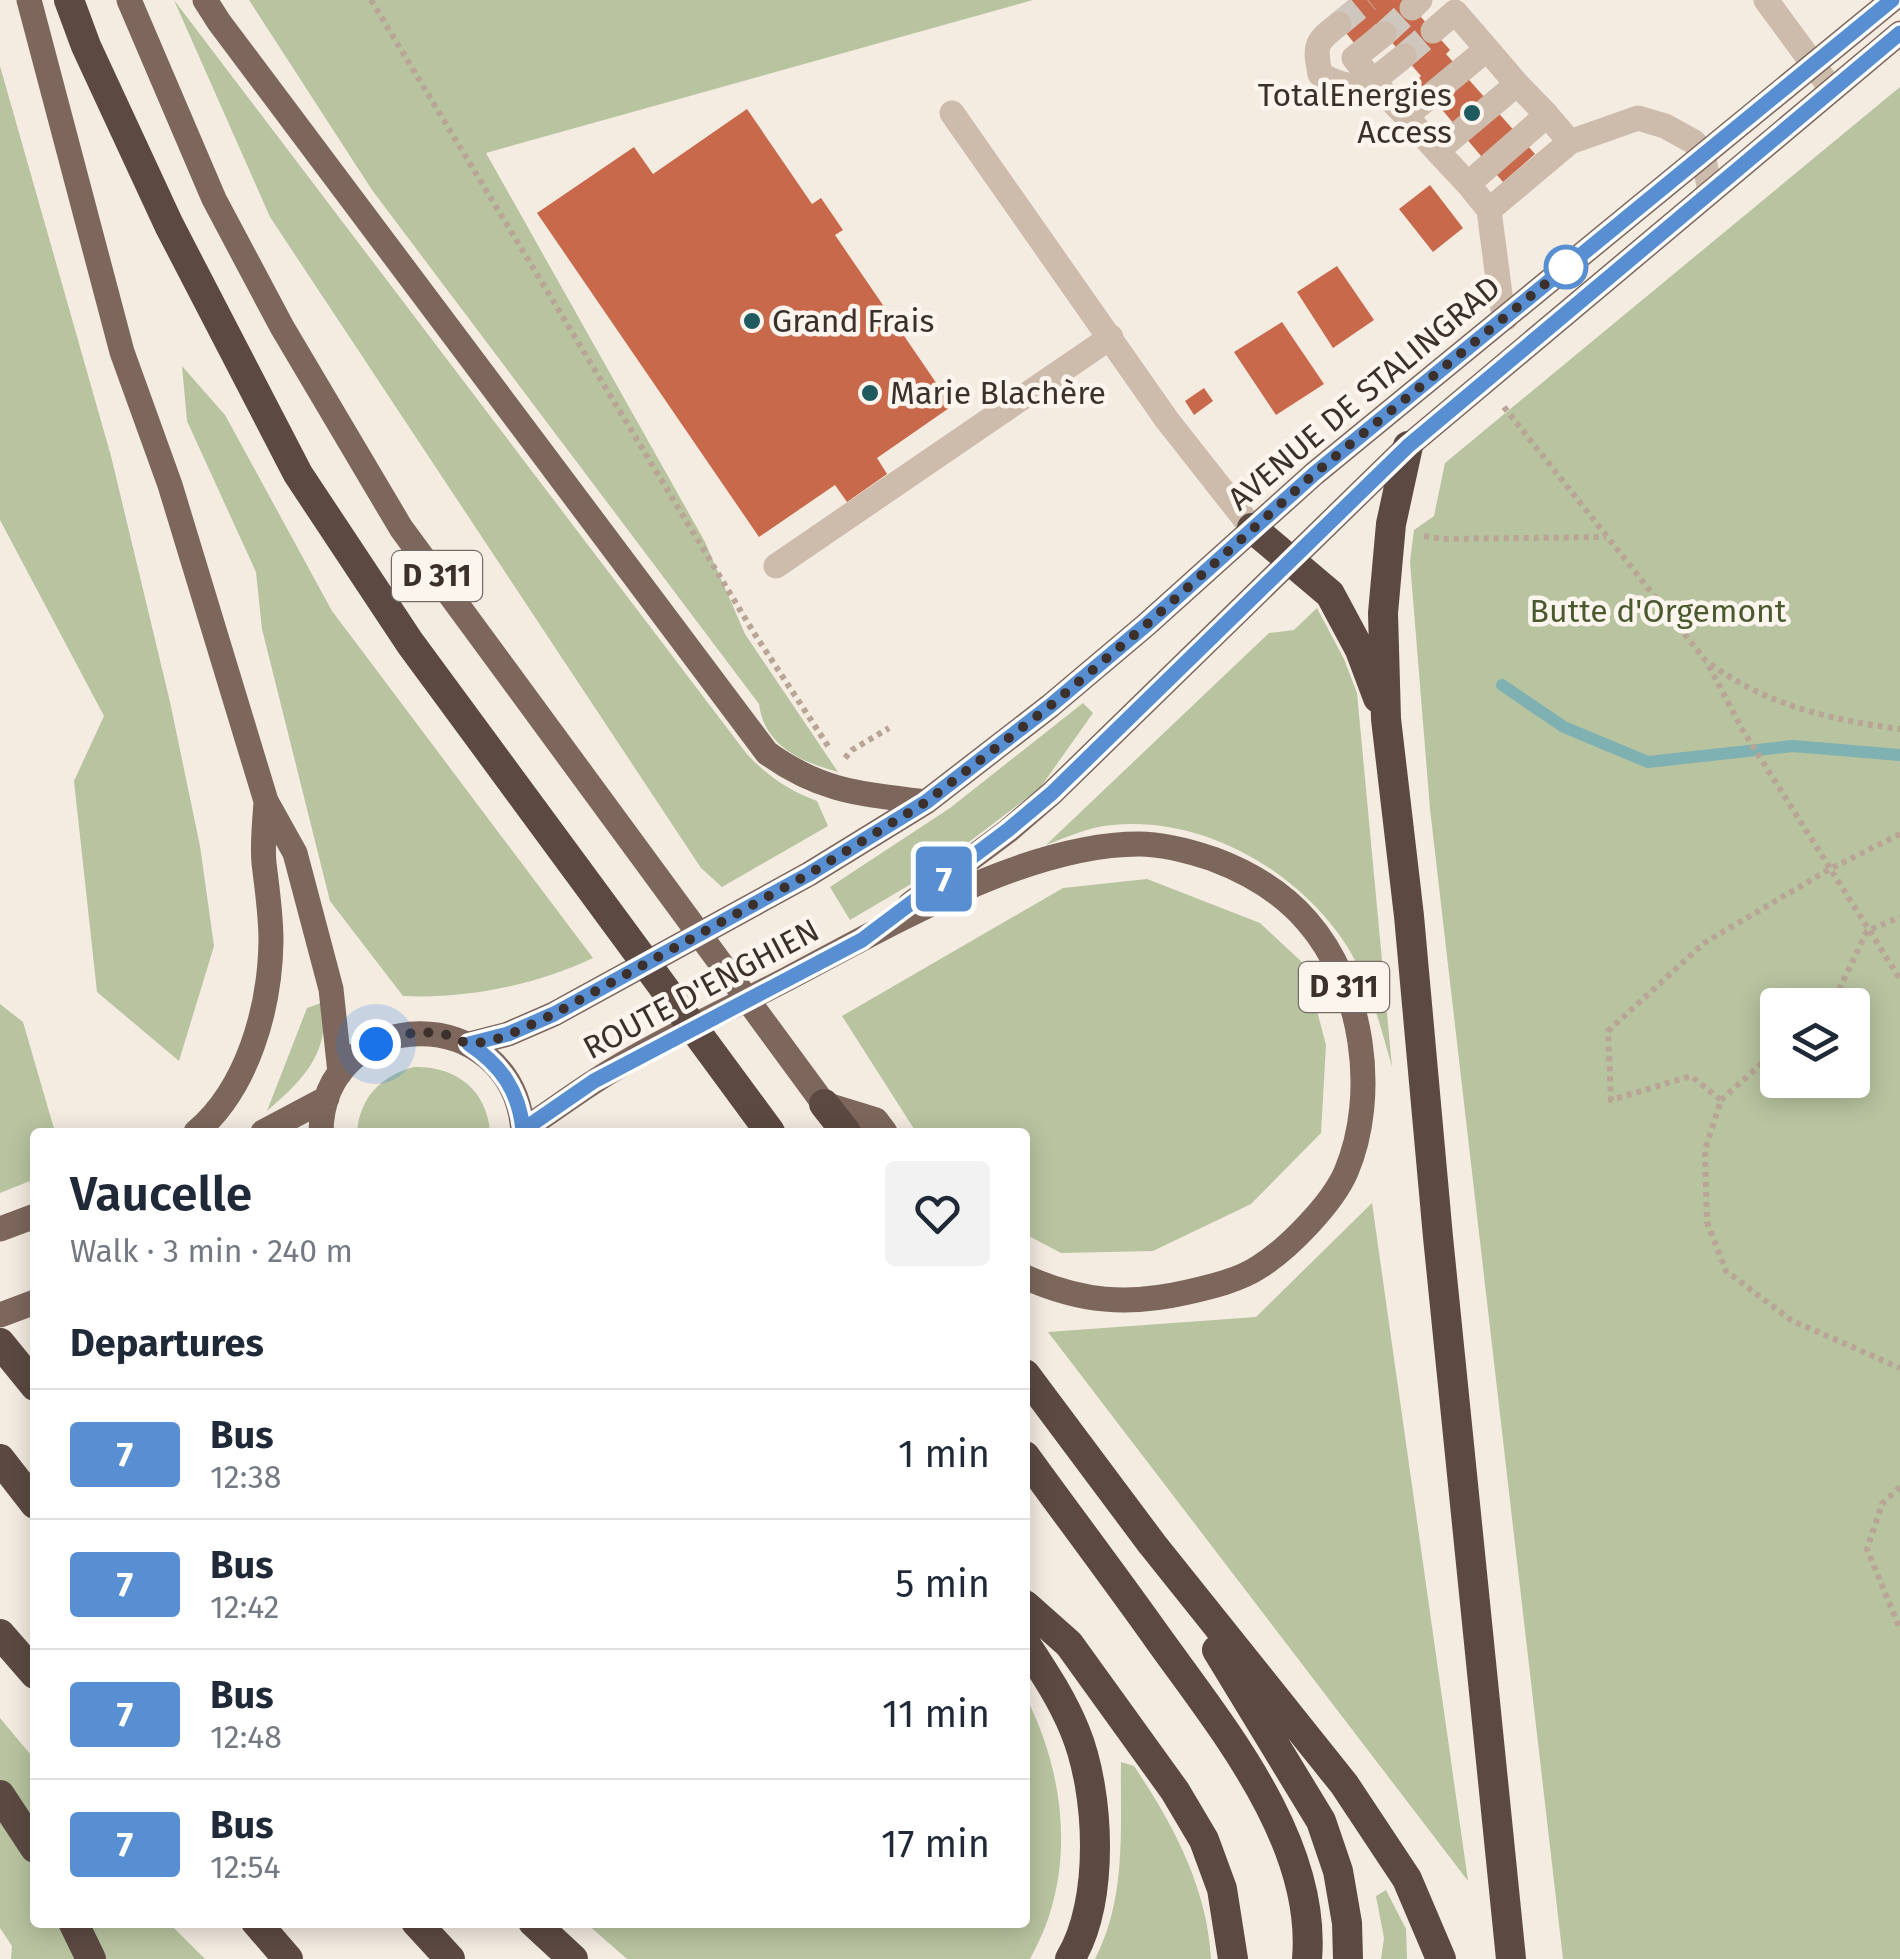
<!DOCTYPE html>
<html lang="en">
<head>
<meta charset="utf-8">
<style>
	:root { --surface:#fff; --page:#f2f2f3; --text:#1f2937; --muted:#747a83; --line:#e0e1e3 }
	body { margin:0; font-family:"Fira Sans",sans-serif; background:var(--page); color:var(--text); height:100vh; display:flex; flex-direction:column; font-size:38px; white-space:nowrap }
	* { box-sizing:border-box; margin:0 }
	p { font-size:32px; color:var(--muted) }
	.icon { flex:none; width:55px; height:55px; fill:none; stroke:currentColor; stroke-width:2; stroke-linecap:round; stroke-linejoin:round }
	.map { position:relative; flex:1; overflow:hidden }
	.side { position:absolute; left:30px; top:1128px; width:1000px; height:800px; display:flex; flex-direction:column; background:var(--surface); border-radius:10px; box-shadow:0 5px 25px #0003 }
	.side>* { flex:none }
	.badge { padding:0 20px; border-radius:8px; font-size:35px; line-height:65px }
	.tools { position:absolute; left:1760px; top:988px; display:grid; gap:20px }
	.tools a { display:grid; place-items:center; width:110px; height:110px; border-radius:10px; background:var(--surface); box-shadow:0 5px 25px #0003; font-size:50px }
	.you { position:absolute; width:50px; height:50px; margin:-25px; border:8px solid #fff; border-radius:50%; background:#1a73e8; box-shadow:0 0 0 15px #1a73e833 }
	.map>.badge { position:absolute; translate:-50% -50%; box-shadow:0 0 0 5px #fff }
	h2 { padding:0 40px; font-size:38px; line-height:90px }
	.round { display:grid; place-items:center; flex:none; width:105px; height:105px; border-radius:10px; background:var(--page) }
	.overview { display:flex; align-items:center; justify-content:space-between; height:170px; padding:0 40px }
	h1 { font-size:48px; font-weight:600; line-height:75px }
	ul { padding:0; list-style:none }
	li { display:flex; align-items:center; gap:30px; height:130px; padding:0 40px; border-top:2px solid var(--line) }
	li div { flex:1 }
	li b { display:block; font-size:38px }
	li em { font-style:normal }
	li .badge { min-width:110px; font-weight:700; text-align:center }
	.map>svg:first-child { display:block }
</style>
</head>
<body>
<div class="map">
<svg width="1900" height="1959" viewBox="0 0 1900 1959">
	<rect width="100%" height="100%" fill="#f4ebe1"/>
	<path fill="#b8c4a0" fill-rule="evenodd" d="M 174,0 L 746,753 C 767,776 788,790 817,801 L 828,826 L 722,887 L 701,868 L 270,217 Z
		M 249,0 L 1033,0 L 486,153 L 705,542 L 745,634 L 838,772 C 801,762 764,745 759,704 L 372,190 Z
		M 0,66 L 111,456 L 170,702 L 200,846 L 214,946 L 179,1061 L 97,992 L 74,781 L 104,716 L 0,520 Z
		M 1900,87 L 1900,1959 L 1563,1959 L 1430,809 L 1410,562 L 1414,530 L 1434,516 L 1445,463 ZM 1778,1005 L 1852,1005 L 1852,1080 L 1778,1080 Z
		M 182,366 L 225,415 L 332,611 L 593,958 C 537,985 465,999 403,996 L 330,901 L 262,629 L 256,572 L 187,421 Z
		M 1317,608 L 1344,659 L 1357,693 L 1392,1067 C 1379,1021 1367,972 1338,933 C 1288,865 1198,816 1112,825 C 1089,827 1067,837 1046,845 L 1269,633 L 1294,630 Z
		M 1083,703 L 1093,713 L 1040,788 L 923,877 L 850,920 L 830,887 L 950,808 Z
		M 1147,879 L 1260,923 L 1305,965 L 1326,1045 L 1321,1133 L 1251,1204 L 1153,1251 L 1061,1253 L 1025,1234 L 1025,1132 L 916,1132 L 842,1016 L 1063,888 Z
		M 321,1003 C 333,1051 301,1082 267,1111 L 307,1008 Z
		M 0,1004 L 23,1022 L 55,1132 L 35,1132 L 35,1179 L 0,1193 Z
		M 414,1067 C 456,1066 487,1090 490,1132 L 357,1132 C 360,1098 380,1076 414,1067 Z
		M 1372,1203 L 1468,1881 L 1048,1332 L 1256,1317 Z
		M 1025,1695 C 1067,1777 1077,1877 1030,1959 L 627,1959 L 586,1923 L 1025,1922 Z
		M 0,1718 L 35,1760 L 35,1922 L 169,1923 L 205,1959 L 11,1959 L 12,1946 L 0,1928 Z
		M 1121,1762 L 1134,1766 C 1173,1824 1207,1887 1211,1959 L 1095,1959 C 1127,1898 1120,1829 1121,1762 Z
		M 1386,1890 L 1406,1929 L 1407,1959 L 1381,1959 L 1384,1938 L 1376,1896 Z"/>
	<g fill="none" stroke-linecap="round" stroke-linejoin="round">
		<path stroke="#7fb0b2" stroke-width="12" d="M 1502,685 L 1564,727 L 1648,762 L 1793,746 L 1900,755"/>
	</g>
	<path fill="#c8694b" d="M 1350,0 L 1406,0 L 1450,50 L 1446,54 L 1535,154 L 1503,182 L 1417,80 L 1421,76 L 1376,24 L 1354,43 L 1332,15 Z
		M 747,109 L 812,204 L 821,198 L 843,230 L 835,235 L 952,406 L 877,458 L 887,474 L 847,502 L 835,485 L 759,537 L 537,213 L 634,147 L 653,174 Z
		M 1430,185 L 1463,228 L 1433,252 L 1399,209 Z
		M 1337,266 L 1374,320 L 1333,348 L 1297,292 Z
		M 1282,322 L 1324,384 L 1276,415 L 1234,352 Z
		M 1204,388 L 1213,401 L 1194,415 L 1185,401 Z"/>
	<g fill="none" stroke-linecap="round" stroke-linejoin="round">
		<path stroke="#cfc6bd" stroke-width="25" stroke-dasharray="25 12" stroke-linecap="butt" d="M 1339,24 L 1368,0
			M 1384,34 L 1412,8
			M 1404,56 L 1433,31"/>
		<path stroke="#b9a596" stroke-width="6" stroke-dasharray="5 5" stroke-linecap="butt" d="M 371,0 L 754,633 L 830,749
			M 1504,407 L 1706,661 C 1766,705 1826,719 1900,729
			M 1424,536 L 1443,539 L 1606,537
			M 1709,666 L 1742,729 L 1900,979
			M 845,758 L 852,750 L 889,728
			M 1900,834 L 1830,869 L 1704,943 L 1608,1031 L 1611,1100 L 1691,1076 L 1721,1100 L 1705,1150 L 1707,1222 L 1726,1271 L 1791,1320 L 1900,1368
			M 1827,1005 L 1835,998 L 1867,931 L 1900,917
			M 1721,1100 L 1778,1049
			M 1900,1487 L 1882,1504 L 1867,1549 L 1900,1629"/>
		<path stroke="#cdbbac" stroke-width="25" d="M 1766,0 L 1832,90
			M 1412,8 L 1420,0
			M 1339,24 C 1316,42 1314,44 1320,74 C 1338,85 1352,89 1373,81 L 1354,58 L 1384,34
			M 1433,31 L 1455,12 L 1487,49
			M 1404,56 L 1373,81 L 1406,116
			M 952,113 L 1167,420 L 1252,528
			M 1437,151 L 1406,116 L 1487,49 L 1517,84
			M 1468,184 L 1437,151 L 1517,84 L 1547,115
			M 1489,210 L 1570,142 L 1638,118 L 1665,126 L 1694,142 L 1703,153 L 1710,192
			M 1506,318 L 1501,302 L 1489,210 L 1468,184 L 1547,115 L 1570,142
			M 776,566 L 1111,337"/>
		<path stroke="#7d675c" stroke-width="25" d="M 29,0 L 122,352 L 170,485 L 266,801 L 295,853 L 331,989 L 340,1073
			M 129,0 L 214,199 L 282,327 L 401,528 L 824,1104 L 876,1120 L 885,1132
			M 205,0 L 219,22 L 767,753 C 821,792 862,794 926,802
			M 910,904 L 1008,831 L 1052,793 L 1408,446 L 1900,33
			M 469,1044 L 508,1034 L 554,1014 L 809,874 L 926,802 L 1050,706 L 1146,625 L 1314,474 L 1892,0
			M 523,1130 C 546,1115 569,1098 592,1083 C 653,1043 722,1013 787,979 C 886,927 1025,844 1139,844 C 1164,844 1189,851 1213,859 C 1248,872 1282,892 1307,921 C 1363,985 1379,1094 1346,1172 C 1332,1204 1288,1249 1259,1267 C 1240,1280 1210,1287 1188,1292 C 1128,1306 1081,1302 1025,1277
			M 196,1132 C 248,1088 270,1008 271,941 C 271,914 267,889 264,863 C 262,843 265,821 266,801
			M 263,1132 L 327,1098
			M 321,1132 C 323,1003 514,999 523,1132
			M 0,1229 L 35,1216
			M 0,1315 L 35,1302"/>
		<path stroke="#5c4a42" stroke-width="30" d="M 69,0 L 86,46 L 169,225 L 298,474 L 410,643 L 770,1132
			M 1408,446 L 1391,524 L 1383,613 L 1386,719 L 1409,916 L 1438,1237 L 1511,1959
			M 1252,528 L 1330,594 L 1360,650 L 1378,698
			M 824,1104 L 846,1132
			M 0,1343 L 35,1386
			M 1025,1374 L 1152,1544 L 1344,1784 L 1407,1879 L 1441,1959
			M 1025,1456 C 1070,1518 1116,1579 1160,1641 C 1224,1730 1317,1843 1307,1959
			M 0,1459 L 35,1504
			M 1025,1605 L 1069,1644 L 1175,1791 L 1204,1840 L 1222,1889 L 1233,1959
			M 0,1634 L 35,1674
			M 1025,1643 C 1044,1672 1062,1699 1075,1731 C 1100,1792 1105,1901 1070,1959
			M 1217,1650 L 1321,1821 L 1338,1871 L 1347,1923 L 1348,1959
			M 0,1795 L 35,1848
			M 73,1922 L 91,1959
			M 256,1922 L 288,1959
			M 416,1922 L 450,1959
			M 533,1922 L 573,1959"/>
	</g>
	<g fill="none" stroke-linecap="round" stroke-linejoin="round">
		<g stroke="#fff" stroke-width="22">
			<path id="line" d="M 1892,0 L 1314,474 L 1146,625 L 1050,706 L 926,802 L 809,874 L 554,1014 L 508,1034 L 469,1044 C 501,1065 519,1091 523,1130 L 594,1081 L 862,940 L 1008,830 L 1052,793 L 1408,446 L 1900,33"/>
		</g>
		<use href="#line" stroke="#588fd2" stroke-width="15"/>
		<path stroke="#3b302b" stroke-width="10" stroke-dasharray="0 18" d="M 376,1044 C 399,1034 422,1029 447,1035 C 454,1037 462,1043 470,1043 C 497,1044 529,1025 554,1014 L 809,874 L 926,802 L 1050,706 L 1146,625 L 1314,474 L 1566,267"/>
	</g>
	<g fill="#1f5a5e" stroke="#fbf5ee" stroke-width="4">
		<circle cx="1472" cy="113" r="10"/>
		<circle cx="752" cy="321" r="10"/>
		<circle cx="870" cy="393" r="10"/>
	</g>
	<circle fill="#fff" stroke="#588fd2" stroke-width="5" cx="1566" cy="267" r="20"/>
	<g text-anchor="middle" stroke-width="9" stroke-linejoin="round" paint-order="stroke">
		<g fill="#fbf5ee" stroke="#756b66" stroke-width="2.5">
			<rect x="392" y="551" width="90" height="50" rx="8"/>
			<rect x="1299" y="962" width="90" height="50" rx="8"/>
		</g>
		<g font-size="30" font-weight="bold" fill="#3b302b">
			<text x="437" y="586">D 311</text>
			<text x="1344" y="997">D 311</text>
		</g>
		<g font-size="32" fill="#3b302b" stroke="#fbf5ee" text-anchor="start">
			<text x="1452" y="106" text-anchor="end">TotalEnergies<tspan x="1452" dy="37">Access</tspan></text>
			<text x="772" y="332">Grand Frais</text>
			<text x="890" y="404">Marie Blachère</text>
		</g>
		<g font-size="32" fill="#3b302b" stroke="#fbf5ee">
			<text transform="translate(1364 393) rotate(-40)" y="11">AVENUE DE STALINGRAD</text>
			<text transform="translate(701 989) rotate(-28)" y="11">ROUTE D'ENGHIEN</text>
		</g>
		<g font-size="32" fill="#4a5a2e" stroke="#fbf5ee">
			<text x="1658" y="622">Butte d'Orgemont</text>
		</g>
	</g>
</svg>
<div class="tools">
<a><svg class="icon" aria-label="layers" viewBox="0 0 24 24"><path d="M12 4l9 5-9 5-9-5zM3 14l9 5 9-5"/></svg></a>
</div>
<div class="you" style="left:376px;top:1044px"></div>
<b class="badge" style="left:944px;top:879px;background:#588fd2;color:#fff">7</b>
<section class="side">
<div class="overview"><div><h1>Vaucelle</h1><p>Walk · 3 min · 240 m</p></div><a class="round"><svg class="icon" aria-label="heart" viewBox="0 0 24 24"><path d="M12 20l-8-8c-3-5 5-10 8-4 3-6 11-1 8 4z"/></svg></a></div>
<h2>Departures</h2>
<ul>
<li><span class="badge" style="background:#588fd2;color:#fff">7</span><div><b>Bus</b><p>12:38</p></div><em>1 min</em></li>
<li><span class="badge" style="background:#588fd2;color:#fff">7</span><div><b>Bus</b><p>12:42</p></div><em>5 min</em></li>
<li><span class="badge" style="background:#588fd2;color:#fff">7</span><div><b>Bus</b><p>12:48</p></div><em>11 min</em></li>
<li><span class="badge" style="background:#588fd2;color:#fff">7</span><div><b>Bus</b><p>12:54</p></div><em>17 min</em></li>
</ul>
</section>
</div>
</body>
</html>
